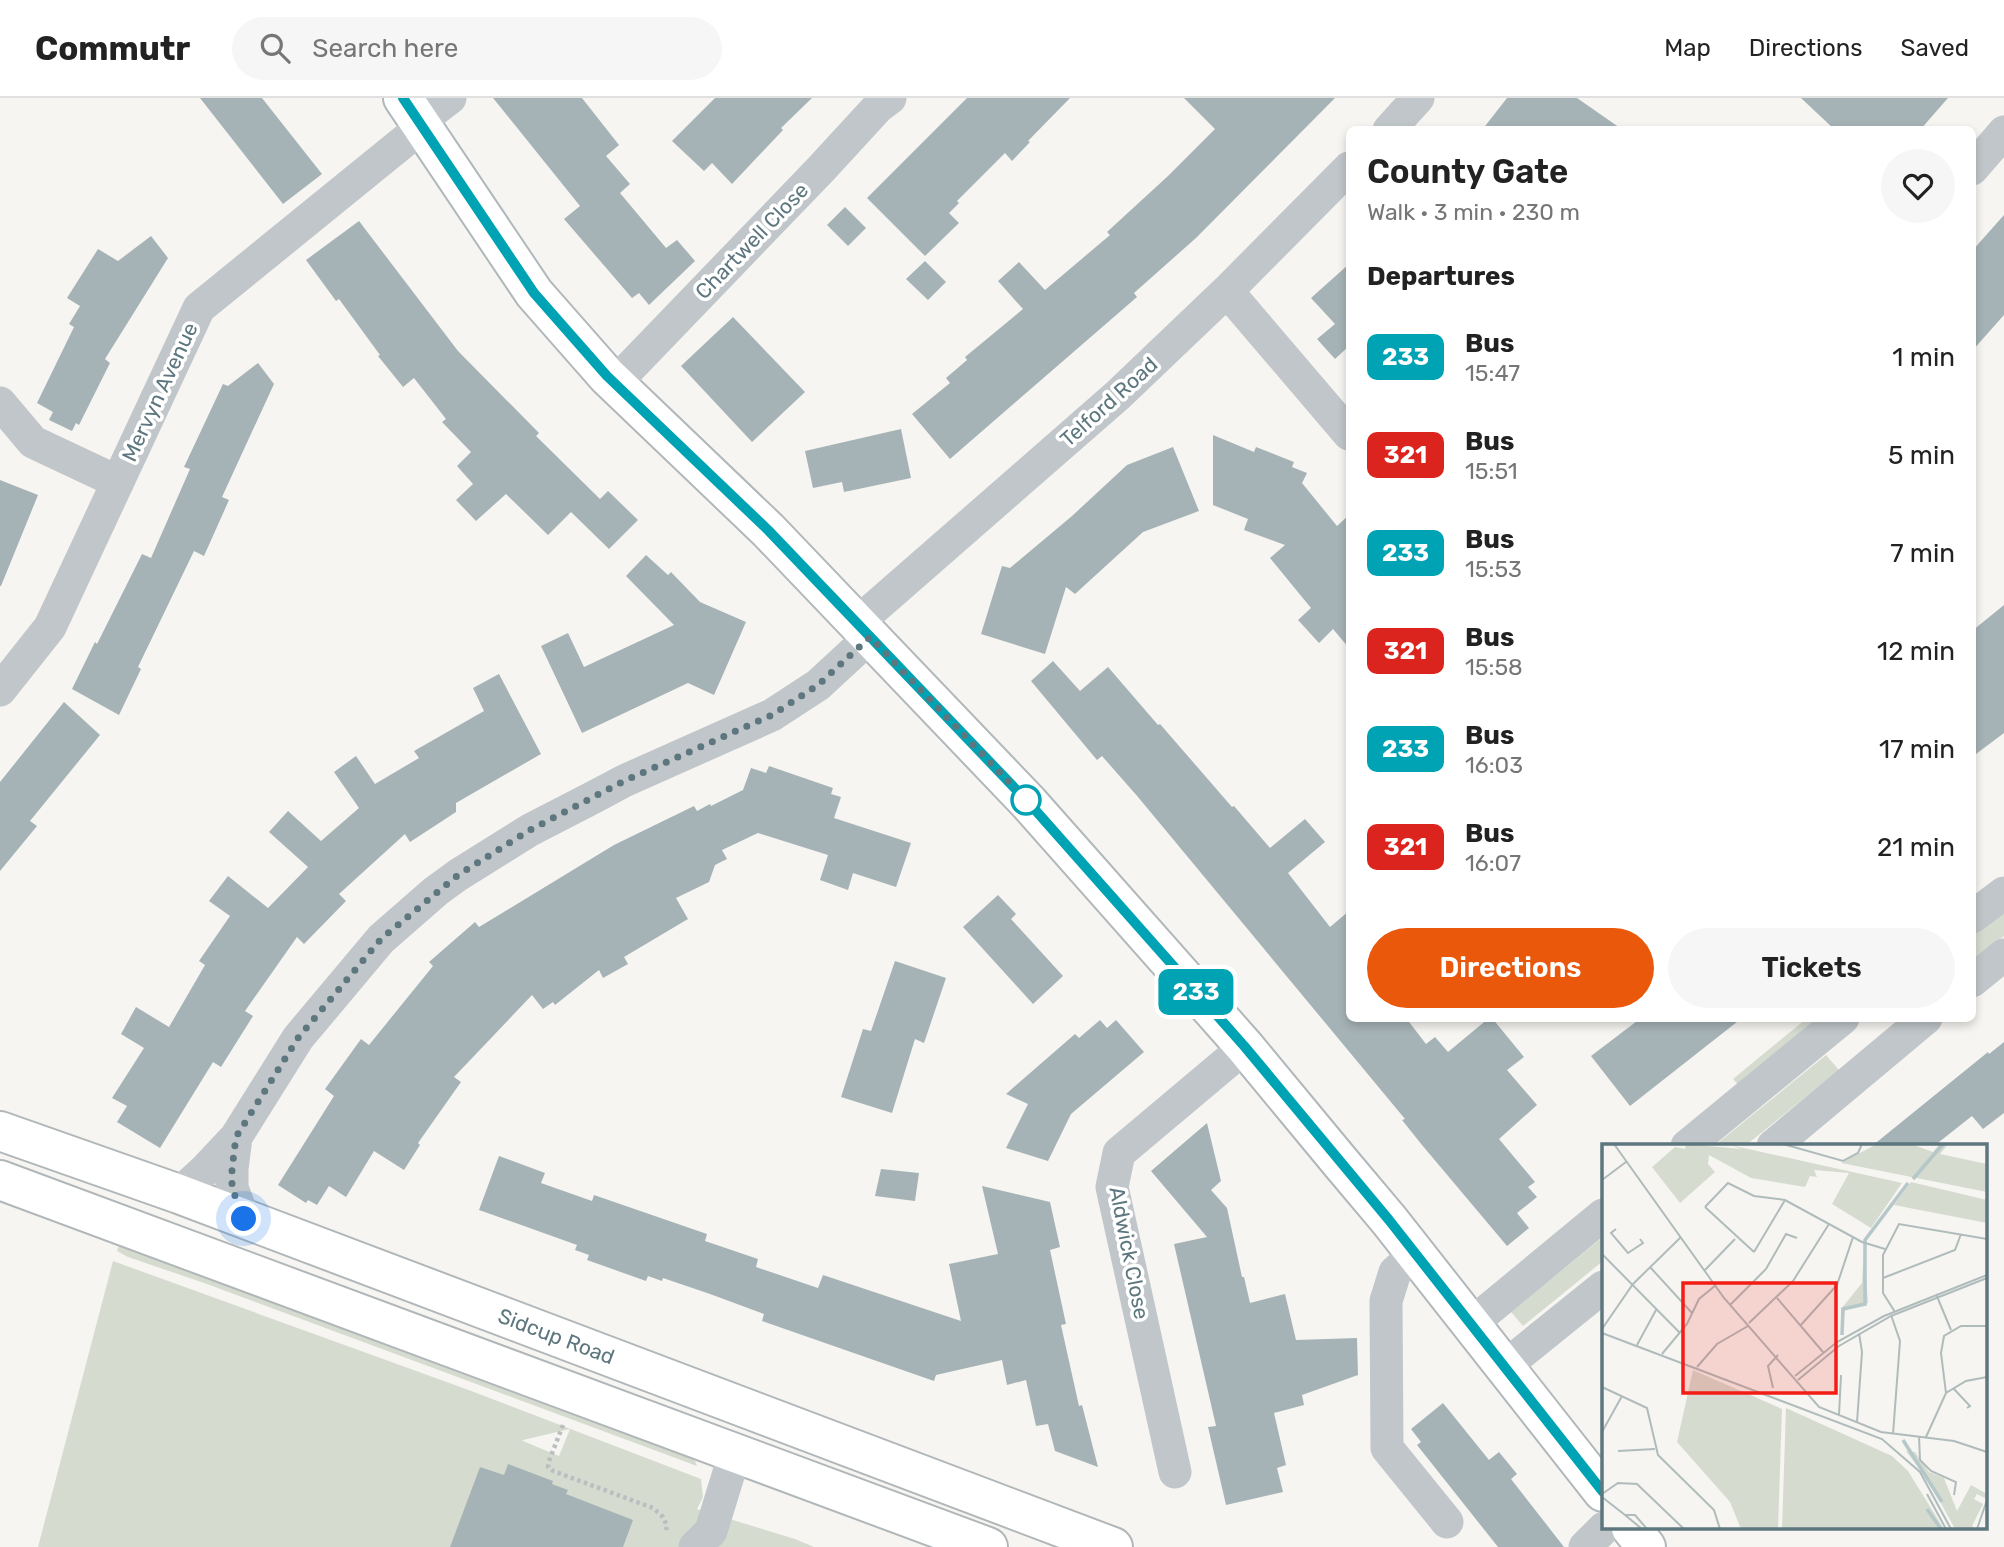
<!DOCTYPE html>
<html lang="en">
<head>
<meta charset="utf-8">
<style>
	:root { --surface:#fff; --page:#f6f6f6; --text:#222; --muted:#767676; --line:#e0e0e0; --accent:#ea580c }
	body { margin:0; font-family:Rubik,sans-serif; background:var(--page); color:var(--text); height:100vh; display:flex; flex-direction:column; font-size:26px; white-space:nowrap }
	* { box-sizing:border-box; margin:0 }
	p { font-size:23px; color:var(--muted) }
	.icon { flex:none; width:38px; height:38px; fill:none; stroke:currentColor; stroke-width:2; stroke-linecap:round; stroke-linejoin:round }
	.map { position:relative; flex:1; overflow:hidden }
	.sheet { position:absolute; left:1346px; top:28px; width:630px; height:896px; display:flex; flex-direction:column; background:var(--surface); border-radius:10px; box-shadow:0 4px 10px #0003 }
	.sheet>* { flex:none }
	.badge { padding:0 14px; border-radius:10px; font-size:24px; line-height:46px }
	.you { position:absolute; width:35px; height:35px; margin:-18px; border:5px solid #fff; border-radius:50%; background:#1a73e8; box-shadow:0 0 0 10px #1a73e833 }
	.map>.badge { position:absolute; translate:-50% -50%; box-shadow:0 0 0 4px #fff }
	h2 { padding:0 21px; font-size:26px; line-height:63px }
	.round { display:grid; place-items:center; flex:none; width:74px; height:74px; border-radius:37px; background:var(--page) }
	.summary { display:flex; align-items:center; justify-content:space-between; height:119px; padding:0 21px }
	h1 { font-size:33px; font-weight:600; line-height:52px }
	.button { display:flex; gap:14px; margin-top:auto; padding:14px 21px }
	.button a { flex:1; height:80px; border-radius:42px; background:var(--accent); color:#fff; font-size:28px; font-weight:600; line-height:80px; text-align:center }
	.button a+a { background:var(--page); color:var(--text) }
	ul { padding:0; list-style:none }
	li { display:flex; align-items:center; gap:21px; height:98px; padding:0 21px }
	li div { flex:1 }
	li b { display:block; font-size:26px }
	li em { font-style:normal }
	li .badge { min-width:77px; font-weight:700; text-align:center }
	header { display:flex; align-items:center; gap:42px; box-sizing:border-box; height:98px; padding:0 35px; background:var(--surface); border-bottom:2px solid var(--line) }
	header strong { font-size:33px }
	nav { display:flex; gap:38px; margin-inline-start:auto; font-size:24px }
	.search { width:490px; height:63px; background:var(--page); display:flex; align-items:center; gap:18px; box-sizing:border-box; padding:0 24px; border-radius:38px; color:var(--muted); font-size:26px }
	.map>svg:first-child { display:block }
</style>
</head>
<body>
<header>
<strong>Commutr</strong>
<div class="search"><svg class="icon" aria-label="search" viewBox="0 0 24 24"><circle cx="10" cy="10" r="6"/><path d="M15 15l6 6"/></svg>Search here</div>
<nav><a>Map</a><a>Directions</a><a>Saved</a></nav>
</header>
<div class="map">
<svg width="2004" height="1449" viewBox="0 0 2004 1449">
	<rect width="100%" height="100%" fill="#f6f5f1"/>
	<path fill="#d6dbd0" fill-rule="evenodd" d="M 2004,810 L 2004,838 L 1972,864 L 1972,835 Z
		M 1806,921 L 1809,921 L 1817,929 L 1741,990 L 1733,981 Z
		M 1826,957 L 1839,972 L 1745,1048 L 1714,1048 Z
		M 1603,1139 L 1603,1163 L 1523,1228 L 1511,1214 Z
		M 120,1144 L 687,1357 L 695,1363 L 697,1368 L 207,1186 L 128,1159 L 117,1153 Z
		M 113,1163 L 466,1291 L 701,1381 L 703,1399 L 697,1411 L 795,1441 L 814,1449 L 38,1449 ZM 570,1331 L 559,1358 L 523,1343 L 523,1342 Z"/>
	<path fill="#a6b3b6" d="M 200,0 L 262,0 L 322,76 L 283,106 Z
		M 493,0 L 582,0 L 619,47 L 606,58 L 630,86 L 620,95 L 666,150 L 677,142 L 695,163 L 649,207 L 639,195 L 632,200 L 564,121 L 580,108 Z
		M 715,0 L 812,0 L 781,30 L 783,32 L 732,86 L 712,65 L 704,73 L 672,43 Z
		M 967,0 L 1070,0 L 1028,43 L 1030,44 L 1012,63 L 1005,55 L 957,103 L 959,105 L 949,115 L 959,125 L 925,158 L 867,100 Z
		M 1184,0 L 1335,0 L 1196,140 L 1134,195 L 1137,199 L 950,361 L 912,316 L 950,285 L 946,280 L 967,262 L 965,259 L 1023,211 L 998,183 L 1019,164 L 1045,192 L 1110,137 L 1107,134 L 1168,78 L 1215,31 Z
		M 1507,0 L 1577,0 L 1623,32 L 1482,32 Z
		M 1801,0 L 1948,0 L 1920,32 L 1835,32 Z
		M 845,109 L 866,130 L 848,148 L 827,127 Z
		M 2004,117 L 2004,217 L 1972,253 L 1972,153 Z
		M 359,123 L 458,253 L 539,335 L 536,338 L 600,401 L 608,393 L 638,422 L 609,451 L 571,414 L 548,437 L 506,396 L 476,423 L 456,402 L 473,386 L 457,368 L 471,354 L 442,324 L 446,321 L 414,280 L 403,289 L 378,258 L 380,257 L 339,201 L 336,203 L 306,162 Z
		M 151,138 L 168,160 L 105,261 L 110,265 L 79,327 L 76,325 L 72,333 L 49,322 L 53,314 L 37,305 L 74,229 L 69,226 L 80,208 L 67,200 L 98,151 L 118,163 Z
		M 925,163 L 946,184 L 928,202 L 906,181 Z
		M 1349,166 L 1349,248 L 1335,261 L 1317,241 L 1335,226 L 1311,200 Z
		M 733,219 L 805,294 L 752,344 L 681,268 Z
		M 258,265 L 274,286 L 222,399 L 229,402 L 204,458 L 194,453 L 138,569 L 141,571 L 119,617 L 72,591 L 95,544 L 97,546 L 142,456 L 151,460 L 190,371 L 184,369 L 223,286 L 228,288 Z
		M 901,331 L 911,380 L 844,394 L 842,384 L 813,390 L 805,353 Z
		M 1213,337 L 1254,354 L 1256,349 L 1294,364 L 1292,369 L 1307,375 L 1302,385 L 1337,428 L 1349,417 L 1349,550 L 1333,531 L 1319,545 L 1298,522 L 1311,510 L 1270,460 L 1285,447 L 1244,432 L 1248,421 L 1213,407 Z
		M 1173,349 L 1199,413 L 1143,434 L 1075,496 L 1066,489 L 1045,556 L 981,536 L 1002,468 L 1010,470 L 1072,418 L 1127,367 Z
		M 0,382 L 38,397 L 1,488 L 0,488 Z
		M 646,457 L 668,477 L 671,474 L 700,504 L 746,524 L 714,597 L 688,585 L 582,635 L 541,548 L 568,535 L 584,569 L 674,527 L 626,478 Z
		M 2004,507 L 2004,635 L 1972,659 L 1972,533 Z
		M 1053,563 L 1080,593 L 1108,569 L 1158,627 L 1160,626 L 1232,709 L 1234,708 L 1270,750 L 1305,721 L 1325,744 L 1288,775 L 1330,829 L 1349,813 L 1349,920 L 1406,920 L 1426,946 L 1435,939 L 1448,954 L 1489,920 L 1492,920 L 1524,959 L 1507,972 L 1537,1007 L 1499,1041 L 1535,1084 L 1528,1089 L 1537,1099 L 1517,1115 L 1529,1130 L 1507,1148 L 1422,1047 L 1402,1022 L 1405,1021 L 1138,699 L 1102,658 L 1097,662 L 1031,583 Z
		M 499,576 L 541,656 L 456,705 L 456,714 L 410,744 L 405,736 L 339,796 L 346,803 L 304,846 L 297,839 L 245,913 L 253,918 L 221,969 L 213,964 L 160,1050 L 117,1024 L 127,1008 L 112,1000 L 144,950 L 121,936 L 136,909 L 169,929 L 205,867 L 199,863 L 230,818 L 209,803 L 228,778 L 268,810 L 308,769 L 269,734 L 288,713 L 321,743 L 359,710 L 334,674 L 356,658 L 375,686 L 419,660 L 414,653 L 484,613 L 473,590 Z
		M 64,604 L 100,637 L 30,723 L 37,728 L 0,773 L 0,684 Z
		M 769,668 L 833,690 L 831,696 L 841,699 L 834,720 L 911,745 L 896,789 L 853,775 L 848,792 L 820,782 L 828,757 L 758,735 L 722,752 L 727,761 L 715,767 L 709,784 L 676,800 L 688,821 L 624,859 L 628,866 L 603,880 L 599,872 L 555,907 L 553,904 L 543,911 L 532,897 L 454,979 L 461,984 L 418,1045 L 420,1047 L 404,1072 L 374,1053 L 346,1099 L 329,1088 L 317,1107 L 308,1102 L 306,1105 L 278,1087 L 334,998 L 325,991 L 361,941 L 369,947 L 433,868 L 429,864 L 475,824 L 479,829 L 614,747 L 694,708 L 697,713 L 710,706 L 711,708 L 743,692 L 751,670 L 766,675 Z
		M 998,797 L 1016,816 L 1011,821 L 1063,878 L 1033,906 L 963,829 Z
		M 895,863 L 946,880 L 924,945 L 915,941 L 892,1015 L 841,999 L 863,931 L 871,933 Z
		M 1641,920 L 1742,920 L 1630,1008 L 1591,958 Z
		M 1100,922 L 1107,930 L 1116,922 L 1144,954 L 1071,1016 L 1048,1063 L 1006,1050 L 1028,1006 L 1006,996 L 1075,936 L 1079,940 Z
		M 2004,944 L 2004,1015 L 1983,1031 L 1972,1018 L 1934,1048 L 1872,1048 L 1988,954 L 1989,956 Z
		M 1207,1025 L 1221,1083 L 1211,1092 L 1227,1110 L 1242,1179 L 1244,1179 L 1250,1205 L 1285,1196 L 1296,1242 L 1357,1240 L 1358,1277 L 1302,1297 L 1304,1307 L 1274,1315 L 1286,1367 L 1277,1370 L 1283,1394 L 1226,1407 L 1208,1329 L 1216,1328 L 1174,1146 L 1207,1139 L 1151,1073 Z
		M 499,1058 L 545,1075 L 541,1085 L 592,1103 L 594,1097 L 707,1136 L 705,1143 L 758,1161 L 756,1169 L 818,1190 L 823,1177 L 961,1223 L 949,1166 L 998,1156 L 982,1088 L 1050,1104 L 1060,1149 L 1050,1152 L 1066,1226 L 1061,1227 L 1079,1308 L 1082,1307 L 1098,1369 L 1055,1353 L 1048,1326 L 1036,1328 L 1026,1282 L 1007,1287 L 1002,1262 L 936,1277 L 934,1283 L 762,1223 L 764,1216 L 710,1196 L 663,1180 L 662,1183 L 648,1178 L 646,1183 L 587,1162 L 589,1157 L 575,1152 L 577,1147 L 479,1112 Z
		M 881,1071 L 919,1075 L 915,1103 L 875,1098 Z
		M 1443,1305 L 1489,1362 L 1499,1354 L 1517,1376 L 1511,1381 L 1564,1449 L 1498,1449 L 1417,1347 L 1421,1344 L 1411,1331 Z
		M 508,1366 L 553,1383 L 552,1386 L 568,1392 L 566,1396 L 633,1422 L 623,1449 L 450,1449 L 480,1369 L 504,1377 Z"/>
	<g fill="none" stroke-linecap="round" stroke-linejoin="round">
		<g stroke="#b1b8bb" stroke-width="42">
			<path id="major" d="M 403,0 L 534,195 L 607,278 L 768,432 L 1029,705 L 1245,949 L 1341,1065 L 1389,1122 L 1603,1394
				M 1631,1430 L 1646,1449"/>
		</g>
		<g stroke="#b1b7b9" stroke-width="42">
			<g id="highway">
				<path id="s1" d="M 0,1033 L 179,1096 L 1113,1449"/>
				<path d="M 0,1082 L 988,1449"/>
			</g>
		</g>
		<path stroke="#babec0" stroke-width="4.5" stroke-dasharray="3.5 3.5" stroke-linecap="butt" d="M 563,1327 L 549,1363 L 548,1369 L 553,1373 L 653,1410 L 663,1419 L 667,1428 L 666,1432"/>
		<path stroke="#c0c6c9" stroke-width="33" d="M 420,23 L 450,0
			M 1389,32 L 1418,0
			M 1972,71 L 2004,34
			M 1227,193 L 1349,336
			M 615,285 L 821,71 L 878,9 L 890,0
			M 0,305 L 33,344 L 118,384
			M 857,525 L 1118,297 L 1227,193 L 1349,70
			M 0,592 L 50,529 L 199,210 L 423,28
			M 1972,819 L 2004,795
			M 1972,883 L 2004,857
			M 236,1039 L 232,1071 L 232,1090 L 244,1121
			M 1687,1048 L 1843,920
			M 1773,1048 L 1926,920
			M 179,1096 L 204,1073 L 236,1039 L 298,940 L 381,841 L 436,793 L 458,777 L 530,732 L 594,699 L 624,683 L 772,617 L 818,587 L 870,539
			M 1416,1156 L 1395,1174 L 1386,1203 L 1387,1350 L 1447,1424
			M 1471,1226 L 1603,1117
			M 1504,1269 L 1603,1189
			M 1175,1374 L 1112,1089 L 1119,1055 L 1245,949
			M 695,1449 L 711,1433 L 735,1355
			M 1585,1449 L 1604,1430"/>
		<use href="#major" stroke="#fff" stroke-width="38"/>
		<use href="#highway" stroke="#fff" stroke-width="38"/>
	</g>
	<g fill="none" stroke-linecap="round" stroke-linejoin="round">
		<g stroke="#fff" stroke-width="16">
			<path id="line" d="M 403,0 L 534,195 L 607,278 L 768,432 L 1029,705 L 1245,949 L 1389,1122 L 1603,1394"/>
		</g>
		<use href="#line" stroke="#00a3b4" stroke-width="10"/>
		<path stroke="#5e777f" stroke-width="7" stroke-dasharray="0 12.6" d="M 244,1121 L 232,1090 L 232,1071 L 236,1039 L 298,940 L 381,841 L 458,777 L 530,732 L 624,683 L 772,617 L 818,587 L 870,539 L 1029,705 L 1026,702"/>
	</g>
	<circle fill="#fff" stroke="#00a3b4" stroke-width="3.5" cx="1026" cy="702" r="14"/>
	<g text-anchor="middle" stroke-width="7" stroke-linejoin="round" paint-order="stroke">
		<g font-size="21" fill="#5e777f" stroke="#fff">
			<text transform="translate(752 143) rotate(-46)" y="7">Chartwell Close</text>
			<text transform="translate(160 294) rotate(-65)" y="7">Mervyn Avenue</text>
			<text transform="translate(1109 304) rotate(-42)" y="7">Telford Road</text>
			<text transform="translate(1129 1155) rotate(79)" y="7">Aldwick Close</text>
			<text dy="7" stroke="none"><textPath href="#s1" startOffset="593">Sidcup Road</textPath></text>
		</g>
	</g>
	<g transform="translate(1602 1046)">
		<rect width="385" height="385" fill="#f6f5f1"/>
		<path d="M 84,0 L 140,5 L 128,1 L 300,39 L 269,84 L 230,60 L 247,29 L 212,26 L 215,33 L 208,32 L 203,43 L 149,34 L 107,11 L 106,20 L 113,28 L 78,59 L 50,23 L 73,3 L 83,5 ZM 275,0 L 309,0 L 331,8 L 338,0 L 346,0 L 338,10 L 385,20 L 385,48 L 239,19 ZM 309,38 L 385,56 L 385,79 L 292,61 ZM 262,101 L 266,159 L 243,165 L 239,192 L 239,165 L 260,139 ZM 91,226 L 180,265 L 176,385 L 139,385 L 128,358 L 75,298 ZM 184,264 L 290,312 L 306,327 L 342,385 L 180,385 ZM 304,307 L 313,308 L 327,328 L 342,334 L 355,367 L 369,341 L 385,350 L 383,354 L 375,350 L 372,355 L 381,360 L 370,382 L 373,385 L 353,385 L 328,339 Z" fill="#d6dbd0"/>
		<path fill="none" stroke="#b5c7c9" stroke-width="3.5" d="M 311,35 L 341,0M 240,191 L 241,165 L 263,160 L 263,96 L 306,39M 301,296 L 340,358M 325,365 L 339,385"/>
		<path fill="none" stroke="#b0bbbc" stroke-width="2" d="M 12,0 L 122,154 L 217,263 L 279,288 L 352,297 L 385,308M 181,0 L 241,17 L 256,9 L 260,0M 0,36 L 24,18M 103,63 L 126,39 L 152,52 L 183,56 L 260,98 L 283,105M 103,63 L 152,108M 14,85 L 9,89 L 26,109 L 41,99 L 38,95M 152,108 L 183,56M 0,110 L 78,189M 48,123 L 90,169M 103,126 L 133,95M 281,134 L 353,106 L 359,90M 334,150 L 349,186M 175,154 L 221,208M 128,161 L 164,125 L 184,90 L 195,94M 293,168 L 281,149 L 281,111 L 297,80 L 385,95M 289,171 L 298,197 L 291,290M 147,179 L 191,137 L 227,80M 198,182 L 235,141 L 251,93M 0,185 L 31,140 L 78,94M 0,189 L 280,295 L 318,328 L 349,385M 35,201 L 54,166M 60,210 L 85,180 L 97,155 L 114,141M 95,223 L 115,200 L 146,182M 193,232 L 235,198 L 282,172 L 385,131M 196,236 L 237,202 L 289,172 L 385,134M 0,243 L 45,264 L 56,311 L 112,366 L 118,385M 171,244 L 166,222 L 176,211M 351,244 L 368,262 L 365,264M 344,249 L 339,209 L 342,192 L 359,182 L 385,182M 237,271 L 239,231M 255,278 L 260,208 L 257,189M 0,288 L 20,252M 317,292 L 318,316 L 329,327 L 354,338 L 352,351M 324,293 L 344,249 L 364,237 L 385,233M 16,307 L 53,305M 0,350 L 16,339 L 35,340 L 82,385M 325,350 L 344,385M 0,353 L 23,371M 40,385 L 23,371 L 33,371 L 45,385M 375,385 L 385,356"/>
		<path fill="#f21d15" fill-opacity="0.15" stroke="#f21d15" stroke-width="3.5" d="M 81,139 L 234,139 L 234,249 L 81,249 Z"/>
		<rect width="385" height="385" fill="none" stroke="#5e777f" stroke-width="3.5"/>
	</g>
</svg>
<div class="you" style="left:244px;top:1121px"></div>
<b class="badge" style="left:1196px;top:894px;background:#00a3b4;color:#fff">233</b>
<section class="sheet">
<div class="summary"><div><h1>County Gate</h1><p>Walk · 3 min · 230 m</p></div><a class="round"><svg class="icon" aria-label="heart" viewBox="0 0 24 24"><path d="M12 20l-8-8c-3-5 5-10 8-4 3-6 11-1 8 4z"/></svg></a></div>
<h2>Departures</h2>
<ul>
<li><span class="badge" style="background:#00a3b4;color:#fff">233</span><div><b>Bus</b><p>15:47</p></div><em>1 min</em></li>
<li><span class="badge" style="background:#dc241f;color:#fff">321</span><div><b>Bus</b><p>15:51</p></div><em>5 min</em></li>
<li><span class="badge" style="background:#00a3b4;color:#fff">233</span><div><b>Bus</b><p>15:53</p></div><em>7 min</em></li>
<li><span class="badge" style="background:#dc241f;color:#fff">321</span><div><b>Bus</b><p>15:58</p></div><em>12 min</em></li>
<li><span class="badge" style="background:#00a3b4;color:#fff">233</span><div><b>Bus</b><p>16:03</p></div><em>17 min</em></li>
<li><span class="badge" style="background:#dc241f;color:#fff">321</span><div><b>Bus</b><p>16:07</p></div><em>21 min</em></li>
</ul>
<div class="button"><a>Directions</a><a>Tickets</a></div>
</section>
</div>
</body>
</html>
